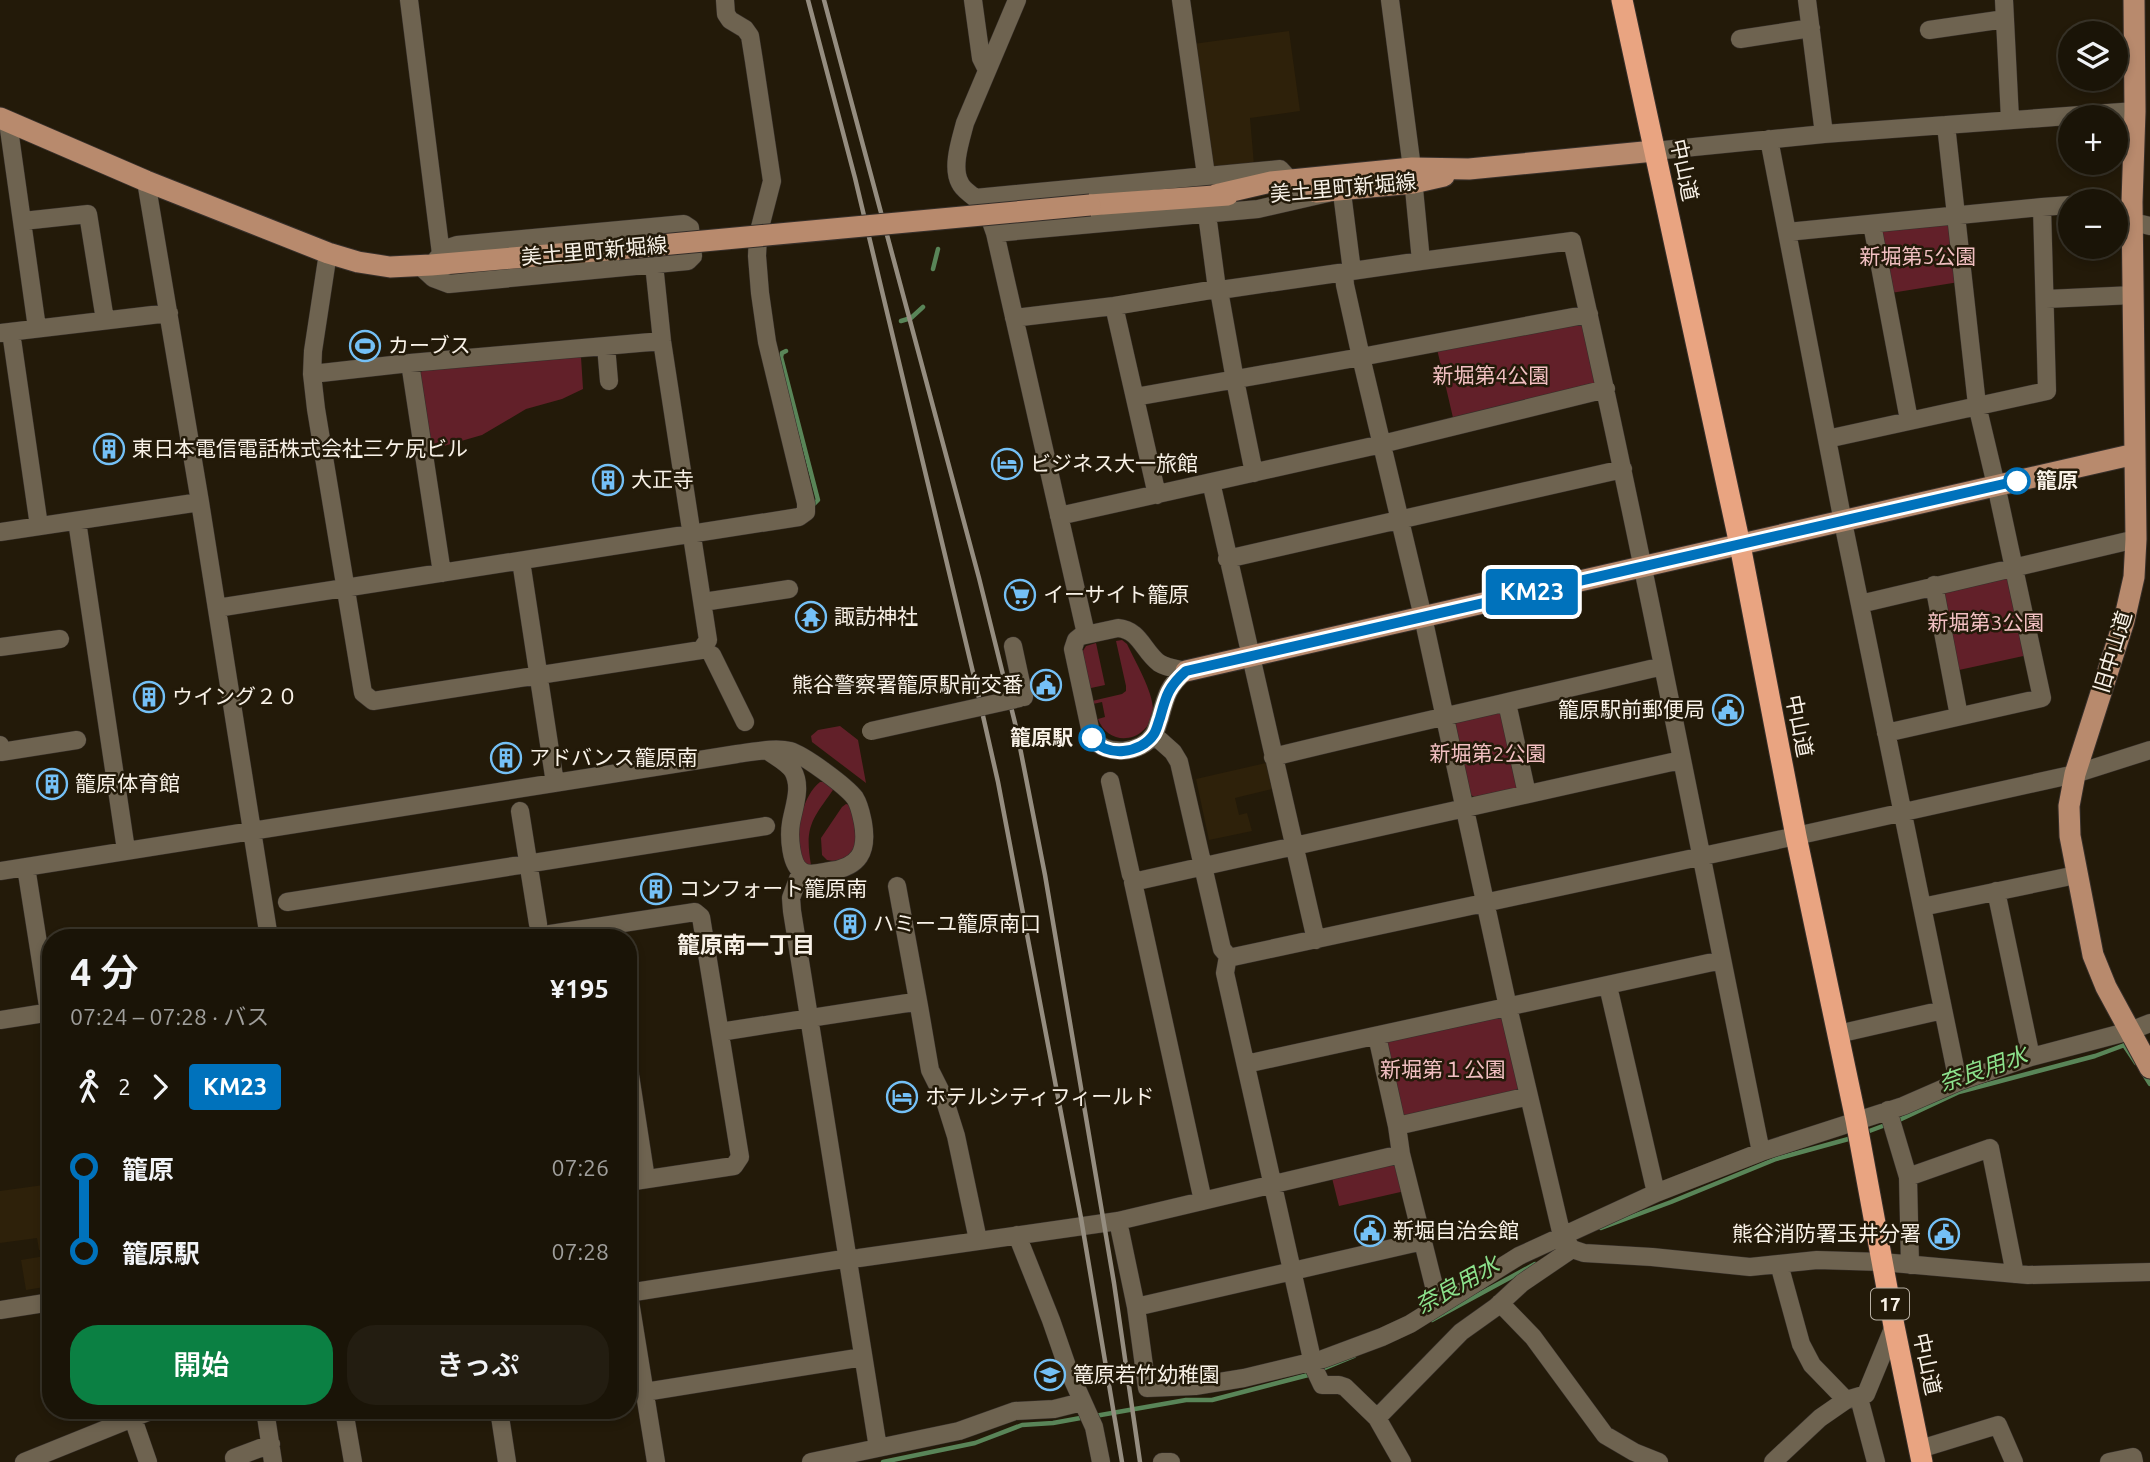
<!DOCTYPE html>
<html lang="ja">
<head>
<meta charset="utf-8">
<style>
	:root { --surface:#1a1407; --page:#231d11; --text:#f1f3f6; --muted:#9f9e9b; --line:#383328; --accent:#0b8043 }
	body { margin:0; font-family:Ubuntu,"Noto Sans JP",sans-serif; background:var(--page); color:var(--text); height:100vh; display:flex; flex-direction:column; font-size:26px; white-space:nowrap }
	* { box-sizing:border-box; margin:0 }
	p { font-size:23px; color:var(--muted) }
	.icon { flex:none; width:38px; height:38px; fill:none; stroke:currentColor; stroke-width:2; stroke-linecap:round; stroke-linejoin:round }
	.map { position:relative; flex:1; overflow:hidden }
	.side { position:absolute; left:42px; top:929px; width:595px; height:490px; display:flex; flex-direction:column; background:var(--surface); border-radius:28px; box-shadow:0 4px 10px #0003,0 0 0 2px var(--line) }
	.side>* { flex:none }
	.badge { padding:0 14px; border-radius:5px; font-size:24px; line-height:46px }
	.controls { position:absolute; left:2058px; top:21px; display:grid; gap:14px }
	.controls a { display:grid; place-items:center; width:70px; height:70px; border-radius:50%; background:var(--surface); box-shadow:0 4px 10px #0003,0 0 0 2px var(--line); font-size:35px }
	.map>.badge { position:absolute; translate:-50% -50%; box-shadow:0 0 0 4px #fff }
	.legs { display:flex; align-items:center; gap:10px; height:77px; padding:0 28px; font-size:23px }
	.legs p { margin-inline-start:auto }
	.headline { display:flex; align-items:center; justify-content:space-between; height:119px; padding:0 28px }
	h1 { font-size:38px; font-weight:600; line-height:52px }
	.button { display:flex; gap:14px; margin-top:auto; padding:14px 28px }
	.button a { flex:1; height:80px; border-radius:28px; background:var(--accent); color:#fff; font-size:28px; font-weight:600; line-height:80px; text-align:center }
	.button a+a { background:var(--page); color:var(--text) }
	ul { padding:0 28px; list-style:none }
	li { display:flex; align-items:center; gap:24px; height:84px; font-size:26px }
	li i { display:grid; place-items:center; width:10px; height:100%; margin:0 9px; background:currentColor }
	li i::after { content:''; width:18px; height:18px; margin:-9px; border:5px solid; border-radius:50%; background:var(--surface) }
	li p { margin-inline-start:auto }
	li:first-child i { background:linear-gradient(#0000 50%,currentColor 0) }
	li:last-child i { background:linear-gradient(currentColor 50%,#0000 0) }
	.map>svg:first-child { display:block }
</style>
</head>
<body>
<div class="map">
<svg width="2150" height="1462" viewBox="0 0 2150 1462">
	<rect width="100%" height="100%" fill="#231a09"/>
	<path fill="#2e210a" d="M 1289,31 L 1300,111 L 1250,118 L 1254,165 L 1210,169 L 1193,44 Z
		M 1266,763 L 1272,789 L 1235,798 L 1239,815 L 1247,813 L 1252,831 L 1209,840 L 1196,779 Z
		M 51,1184 L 51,1248 L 39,1250 L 37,1238 L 0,1243 L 0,1191 Z
		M 51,1255 L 51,1286 L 26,1290 L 21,1260 Z"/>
	<path fill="#622029" d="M 1948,223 L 1953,227 L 1959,282 L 1891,293 L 1880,232 L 1883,228 Z
		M 1580,323 L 1586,326 L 1598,383 L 1454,422 L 1437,349 Z
		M 581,357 L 583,389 L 562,399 L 526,409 L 482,435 L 430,450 L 418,376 L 423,370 Z
		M 2007,576 L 2028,655 L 1959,670 L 1944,592 Z
		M 1122,640 L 1127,644 C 1135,661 1154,693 1153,711 C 1149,742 1109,749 1098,719 L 1105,717 L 1102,702 L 1093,704 L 1092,701 L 1122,694 L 1126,691 L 1126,686 L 1116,641 Z
		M 1096,643 L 1105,685 L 1091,688 L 1088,686 L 1081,654 L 1086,646 Z
		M 1498,710 L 1505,715 L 1518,789 L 1476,798 L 1471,795 L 1455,726 L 1458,720 Z
		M 840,726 L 858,740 L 866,783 L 812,742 L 811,736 L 818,730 Z
		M 820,782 L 825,782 L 835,787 C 813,819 804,825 811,865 L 807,865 C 789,847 801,796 820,782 Z
		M 846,804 L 850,805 C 855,827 866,868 827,860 L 822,855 L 821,838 L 842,807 Z
		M 1501,1015 L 1506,1018 L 1522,1089 L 1401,1117 L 1385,1044 L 1389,1039 Z
		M 1395,1164 L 1405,1191 L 1339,1206 L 1332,1178 Z"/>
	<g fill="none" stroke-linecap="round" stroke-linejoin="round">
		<path stroke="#598558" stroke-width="4.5" d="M 933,269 L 938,249
			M 901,321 L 911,318 L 923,307
			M 786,351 L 782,353 L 781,357 L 818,500 L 814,504
			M 2124,1045 L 2136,1063
			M 2143,1073 L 2150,1084
			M 1897,1121 L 1959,1092 L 2095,1056 L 2130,1043
			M 1864,1133 L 1888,1124
			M 1601,1228 L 1671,1202 L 1776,1159 L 1852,1138
			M 1432,1320 L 1535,1264
			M 1320,1370 L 1354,1356
			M 1095,1416 L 1186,1400 L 1212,1400 L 1312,1374
			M 883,1462 L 975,1443 L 1022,1425 L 1053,1423 L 1086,1417"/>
		<g stroke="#362f2a" stroke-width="19">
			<path id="minor" d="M 409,0 L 441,254 L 436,260
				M 973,0 L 981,58 L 987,70
				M 1017,0 L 965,123 C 961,139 951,167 960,183 C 963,190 970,193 976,199 C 986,208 991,220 995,233 L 1086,634
				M 1181,0 L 1206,175
				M 1807,0 L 1824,134
				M 2004,0 L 2010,119
				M 1929,30 L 2005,19
				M 1740,39 L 1811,28
				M 8,122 L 37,328
				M 1769,139 L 1843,522 L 1958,1082
				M 1654,151 L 1824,134 L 2135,111
				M 1340,177 L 1352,271
				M 146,181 L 200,502 L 269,938
				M 975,198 L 1280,169 L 1291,181 L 1291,191
				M 1207,214 L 1217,289 L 1220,296 L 1235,380 L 1254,473
				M 23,221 L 88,214 L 105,320
				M 2133,222 L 2150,226
				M 1872,224 L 1909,420
				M 1787,232 L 2042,207
				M 995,233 L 1258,209 L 1328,193
				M 328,253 L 313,351 L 312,374 L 316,409 L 363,693 L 373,701 L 701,650 L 708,640 L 662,341 L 654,264
				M 1421,261 L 1572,241 C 1641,543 1699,848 1761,1152
				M 420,266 L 433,278 L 449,284 L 688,261 L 693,256 L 690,228 L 684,224 L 457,245 L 448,248 L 441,254
				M 1344,273 L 1345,285 L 1361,357 L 1423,617 L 1508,1007 L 1562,1236 L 1572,1249 L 1584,1253 L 1652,1257 L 1750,1267 L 1817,1260 L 1882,1262 L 2028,1275 L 2150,1272
				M 2046,299 L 2134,295
				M 1114,306 L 1157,495
				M 1014,318 L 1114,306 L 1217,289 L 1227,289 L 1421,261 L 1412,168 L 1390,0
				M 11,332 L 39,526
				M 0,333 L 169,313
				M 606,346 L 609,381
				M 410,363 L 442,573
				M 312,374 L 410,363 L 662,341
				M 1135,397 L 1361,357 L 1589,314
				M 1827,439 L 2047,391 L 2042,207 L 2070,205
				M 1211,482 L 1316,940
				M 1059,516 L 1382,444 L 1606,389
				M 77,521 L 126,850
				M 0,532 L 200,502
				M 1227,559 L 1623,469
				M 521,561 L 555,783
				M 1934,585 L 1959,716
				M 703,602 L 789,589
				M 1860,604 L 2136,539
				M 217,608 L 799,517 L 806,512 L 806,503 L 767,342 L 760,293 L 757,256 L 758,235 L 772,181 L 754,61 L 750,36 L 745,29 L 730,20 L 726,14 L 725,0
				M 1118,628 C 1140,630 1143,651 1159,663 C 1167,668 1177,669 1186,671 C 1168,686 1166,696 1160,718 C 1158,723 1157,729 1154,734 C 1141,754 1107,757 1092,738 L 1073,649 L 1076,640 L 1081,636 Z
				M 1013,646 L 1024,697
				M 0,647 L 60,639
				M 712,655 L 745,722
				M 1507,703 L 1527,794
				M 1886,733 L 2042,698 L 1996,485 L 1977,405 L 1946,125
				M 1154,735 L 1173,752 L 1179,762 L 1222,949 L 1228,956 L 1233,957 L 1796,836 L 2075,774 L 2150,750
				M 0,745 L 1,752 L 77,740
				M 1273,757 C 1403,725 1533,697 1663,666
				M 1110,781 L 1131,875
				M 520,811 L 538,924
				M 26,867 L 51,1025
				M 0,871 L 737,754 C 753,752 775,747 790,751 C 804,755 846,786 855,798 C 860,806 861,814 863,823 C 868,852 859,867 830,871 C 822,872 811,876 803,872 C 790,866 789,835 791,823 C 794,806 802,787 793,771 C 787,762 776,757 768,751
				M 801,871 L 791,898 L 792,911 L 878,1448
				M 897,886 L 919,1006
				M 1996,891 L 2031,1057
				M 287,902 L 766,826
				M 1922,907 L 2076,875
				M 524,938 L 695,912 L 701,917 L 740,1157 L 734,1166 L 628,1182
				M 1228,956 L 1225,973 L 1314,1368 L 1322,1385 L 1339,1385 L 1345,1387 L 1377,1418 L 1402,1462
				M 1608,986 L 1656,1193
				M 0,1020 L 51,1012
				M 720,1032 L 914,1002 L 919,1006 L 930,1070 L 944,1098 L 956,1136 L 978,1240
				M 1838,1034 L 1943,1010
				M 1377,1036 L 1397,1126 L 1529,1096
				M 628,1062 L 646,1179
				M 1246,1064 L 1722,960
				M 1888,1110 L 1908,1177 L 1910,1265
				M 1397,1126 L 1401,1154 L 1439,1306
				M 1908,1177 L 1990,1148 L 2015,1274
				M 1203,1201 L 1133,882 L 1681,760
				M 1118,1221 L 1136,1307 L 1147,1388 L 1195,1386 L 1244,1378 L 1323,1359 L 1382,1337 L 1410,1324 L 1519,1256 L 1656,1193 L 1761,1152 L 1903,1106 L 1958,1082 L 2031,1057 L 2130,1031 L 2150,1023
				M 1017,1235 L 1051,1320 L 1068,1369 L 1094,1427 L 1101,1462
				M 1779,1264 L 1801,1344 L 1812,1365 L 1846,1400
				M 628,1289 L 656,1462
				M 628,1293 L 837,1260 L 859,1258 L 1118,1221 L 1401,1154
				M 1500,1303 L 1533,1337 L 1605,1435 L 1634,1452 L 1659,1462
				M 1136,1307 L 1423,1241
				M 0,1310 L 51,1302
				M 645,1392 L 863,1357
				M 1859,1398 L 1876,1462
				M 130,1410 L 148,1462
				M 265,1410 L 273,1462
				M 344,1410 L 353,1462
				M 499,1410 L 507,1462
				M 1377,1418 L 1461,1332 L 1496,1307 L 1522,1283 L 1572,1249
				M 1920,1449 L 1998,1425 L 2014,1462
				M 234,1458 L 271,1444
				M 24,1462 L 153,1410
				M 811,1462 L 959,1431 L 1015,1411 L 1054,1409 L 1082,1402
				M 1162,1462 L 1171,1462
				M 1773,1462 L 1820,1418 L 1846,1400 L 1866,1394 L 1894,1326
				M 2109,1462 L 2133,1457 L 2134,1462"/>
		</g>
		<g stroke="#362f2a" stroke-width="23">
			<path id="major" d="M 2134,0 L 2135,111 L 2132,202 L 2136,539 L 2134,577 L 2124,621 L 2075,774 L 2069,806 L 2070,836 L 2093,955 L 2106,987 L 2150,1068
				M 0,118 L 146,181 L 328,253 L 358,262 L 390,267 L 431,265 L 618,249
				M 1316,192 L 1413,183 L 1444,176
				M 1215,195 L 1271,182 L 1412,168 L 1469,169 L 1654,151
				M 1090,205 L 1228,195
				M 1186,671 L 2135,454"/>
		</g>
		<g stroke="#362f2a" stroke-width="23">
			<path id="highway" d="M 1622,0 L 1740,545 L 1796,836 L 1856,1120 L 1894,1326 L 1922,1462"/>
		</g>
		<use href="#minor" stroke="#6e6350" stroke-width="18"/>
		<use href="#major" stroke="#b88a6d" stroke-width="21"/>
		<use href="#highway" stroke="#e9a481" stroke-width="21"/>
		<path stroke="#958d80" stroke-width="4.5" d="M 808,0 L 855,178 L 976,685 L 998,782 L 1081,1218 L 1122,1462
			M 824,0 L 979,578 L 1016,727 L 1045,875 L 1114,1283 L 1140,1462"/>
		<g stroke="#362f2a" stroke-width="19" stroke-linecap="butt">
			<path id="minor-bridge" d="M 871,731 L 1020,698"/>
		</g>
		<g stroke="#362f2a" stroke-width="23" stroke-linecap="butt">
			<path id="major-bridge" d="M 618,249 L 1090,205"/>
		</g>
		<use href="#minor-bridge" stroke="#6e6350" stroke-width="18"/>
		<use href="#major-bridge" stroke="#b88a6d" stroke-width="21"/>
	</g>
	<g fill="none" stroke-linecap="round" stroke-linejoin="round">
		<g stroke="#fff" stroke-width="16">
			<path id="line-1" d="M 1092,738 C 1106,758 1141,754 1154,734 C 1157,729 1158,723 1160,718 C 1166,696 1168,687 1186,671 L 2017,481"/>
		</g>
		<use href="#line-1" stroke="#0072bc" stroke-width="10"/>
	</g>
	<defs>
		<g id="stadium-ring" transform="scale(1.575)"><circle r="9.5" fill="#231a09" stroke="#74c0f6" stroke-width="1.5"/><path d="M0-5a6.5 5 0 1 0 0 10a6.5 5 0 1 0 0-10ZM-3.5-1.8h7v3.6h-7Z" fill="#74c0f6"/></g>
		<g id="building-ring" transform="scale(1.575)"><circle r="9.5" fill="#231a09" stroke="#74c0f6" stroke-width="1.5"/><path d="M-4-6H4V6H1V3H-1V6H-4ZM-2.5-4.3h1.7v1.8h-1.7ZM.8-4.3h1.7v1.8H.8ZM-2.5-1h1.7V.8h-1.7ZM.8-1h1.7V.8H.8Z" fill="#74c0f6"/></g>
		<g id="hotel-ring" transform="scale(1.575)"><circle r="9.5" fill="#231a09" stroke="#74c0f6" stroke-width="1.5"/><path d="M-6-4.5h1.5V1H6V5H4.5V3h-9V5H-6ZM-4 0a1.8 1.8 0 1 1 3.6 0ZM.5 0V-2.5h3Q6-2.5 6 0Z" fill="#74c0f6"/></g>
		<g id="supermarket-ring" transform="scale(1.575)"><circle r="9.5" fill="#231a09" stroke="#74c0f6" stroke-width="1.5"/><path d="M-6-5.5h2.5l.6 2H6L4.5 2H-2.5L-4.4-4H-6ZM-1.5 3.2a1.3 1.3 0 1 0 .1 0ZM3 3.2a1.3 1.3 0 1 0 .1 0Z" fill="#74c0f6"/></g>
		<g id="temple-ring" transform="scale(1.575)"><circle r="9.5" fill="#231a09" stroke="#74c0f6" stroke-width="1.5"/><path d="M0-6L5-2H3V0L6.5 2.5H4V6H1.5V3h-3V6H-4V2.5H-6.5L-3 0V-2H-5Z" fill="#74c0f6"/></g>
		<g id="civic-ring" transform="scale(1.575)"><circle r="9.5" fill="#231a09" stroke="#74c0f6" stroke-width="1.5"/><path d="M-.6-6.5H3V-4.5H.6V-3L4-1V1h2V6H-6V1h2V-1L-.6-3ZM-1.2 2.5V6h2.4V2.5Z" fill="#74c0f6"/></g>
		<g id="school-ring" transform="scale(1.575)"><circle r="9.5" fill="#231a09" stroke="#74c0f6" stroke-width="1.5"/><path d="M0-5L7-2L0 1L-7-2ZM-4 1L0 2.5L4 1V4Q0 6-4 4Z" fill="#74c0f6"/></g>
	</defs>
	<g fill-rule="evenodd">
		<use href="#stadium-ring" x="365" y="346"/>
		<use href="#building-ring" x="109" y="449"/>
		<use href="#hotel-ring" x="1007" y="464"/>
		<use href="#building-ring" x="608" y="480"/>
		<use href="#supermarket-ring" x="1020" y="595"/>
		<use href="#temple-ring" x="811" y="617"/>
		<use href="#civic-ring" x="1046" y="685"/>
		<use href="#building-ring" x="149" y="697"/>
		<use href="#civic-ring" x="1728" y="710"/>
		<use href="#building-ring" x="506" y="758"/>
		<use href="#building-ring" x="52" y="784"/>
		<use href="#building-ring" x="656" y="889"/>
		<use href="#building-ring" x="850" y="924"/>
		<use href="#hotel-ring" x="902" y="1097"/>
		<use href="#civic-ring" x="1370" y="1231"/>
		<use href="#civic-ring" x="1944" y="1234"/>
		<use href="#school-ring" x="1050" y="1375"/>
	</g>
	<g fill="#fff" stroke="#0072bc" stroke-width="3.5">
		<circle cx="2017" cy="481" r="12"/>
		<circle cx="1092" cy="738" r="12"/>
	</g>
	<g text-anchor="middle" stroke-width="5" stroke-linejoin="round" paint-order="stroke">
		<rect fill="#231a09" stroke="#b8b0a4" stroke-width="2" x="1871" y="1288.5" width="38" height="31" rx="5"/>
		<g font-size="19" font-weight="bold" fill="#f8f1e7">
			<text x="1890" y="1311">17</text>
		</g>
		<g font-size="21" fill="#f8f1e7" stroke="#231a09">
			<text transform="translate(1684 170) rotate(78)" y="7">中山道</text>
			<text transform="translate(1343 188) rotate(-5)" y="7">美土里町新堀線</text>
			<text transform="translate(594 251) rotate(-5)" y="7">美土里町新堀線</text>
			<text transform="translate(2113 652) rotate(-73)" y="7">旧中山道</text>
			<text transform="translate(1799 726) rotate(79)" y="7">中山道</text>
			<text transform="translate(1927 1364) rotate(78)" y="7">中山道</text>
		</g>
		<g font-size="21" fill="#f1bfc1" stroke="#231a09">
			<text x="1918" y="264">新堀第5公園</text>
			<text x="1491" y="383">新堀第4公園</text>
			<text x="1986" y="630">新堀第3公園</text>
			<text x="1488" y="761">新堀第2公園</text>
			<text x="1443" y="1077">新堀第１公園</text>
		</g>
		<g font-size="21" fill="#f8f1e7" stroke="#231a09" text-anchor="start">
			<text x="388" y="353">カーブス</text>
			<text x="132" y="456">東日本電信電話株式会社三ケ尻ビル</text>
			<text x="1030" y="471">ビジネス大一旅館</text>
			<text x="631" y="487">大正寺</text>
			<text x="1043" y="602">イーサイト籠原</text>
			<text x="834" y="624">諏訪神社</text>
			<text x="1023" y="692" text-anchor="end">熊谷警察署籠原駅前交番</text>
			<text x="172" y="704">ウイング２０</text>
			<text x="1705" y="717" text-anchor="end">籠原駅前郵便局</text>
			<text x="529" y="765">アドバンス籠原南</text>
			<text x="75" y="791">籠原体育館</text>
			<text x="679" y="896">コンフォート籠原南</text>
			<text x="873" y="931">ハミーユ籠原南口</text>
			<text x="925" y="1104">ホテルシティフィールド</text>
			<text x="1393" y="1238">新堀自治会館</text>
			<text x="1921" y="1241" text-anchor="end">熊谷消防署玉井分署</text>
			<text x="1073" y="1382">篭原若竹幼稚園</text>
		</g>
		<g font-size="21" font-weight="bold" fill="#f8f1e7" stroke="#231a09" text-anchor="start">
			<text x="2036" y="488">籠原</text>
			<text x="1073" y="745" text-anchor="end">籠原駅</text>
		</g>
		<g font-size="23" font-weight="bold" fill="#f8f1e7" stroke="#231a09">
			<text x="746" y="953">籠原南一丁目</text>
		</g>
		<g font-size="23" font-style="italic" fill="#8ce18c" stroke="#231a09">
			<text transform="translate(1983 1069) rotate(-19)" y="8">奈良用水</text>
			<text transform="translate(1457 1285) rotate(-29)" y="8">奈良用水</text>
		</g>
	</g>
</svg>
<div class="controls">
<a><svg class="icon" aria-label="layers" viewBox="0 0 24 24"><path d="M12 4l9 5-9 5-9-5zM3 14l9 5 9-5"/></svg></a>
<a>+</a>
<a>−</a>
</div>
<b class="badge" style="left:1532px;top:592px;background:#0072bc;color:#fff">KM23</b>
<section class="side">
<div class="headline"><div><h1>4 分</h1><p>07:24 – 07:28 · バス</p></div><b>¥195</b></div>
<div class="legs"><svg class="icon" aria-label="walk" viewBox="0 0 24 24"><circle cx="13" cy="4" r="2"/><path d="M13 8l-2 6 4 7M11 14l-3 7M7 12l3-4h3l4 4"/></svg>2<svg class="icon" aria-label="forward" viewBox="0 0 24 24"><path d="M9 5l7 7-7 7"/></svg><b class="badge" style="background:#0072bc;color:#fff">KM23</b></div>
<ul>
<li><i style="color:#0072bc"></i><b>籠原</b><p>07:26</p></li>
<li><i style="color:#0072bc"></i><b>籠原駅</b><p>07:28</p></li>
</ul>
<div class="button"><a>開始</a><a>きっぷ</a></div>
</section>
</div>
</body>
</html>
